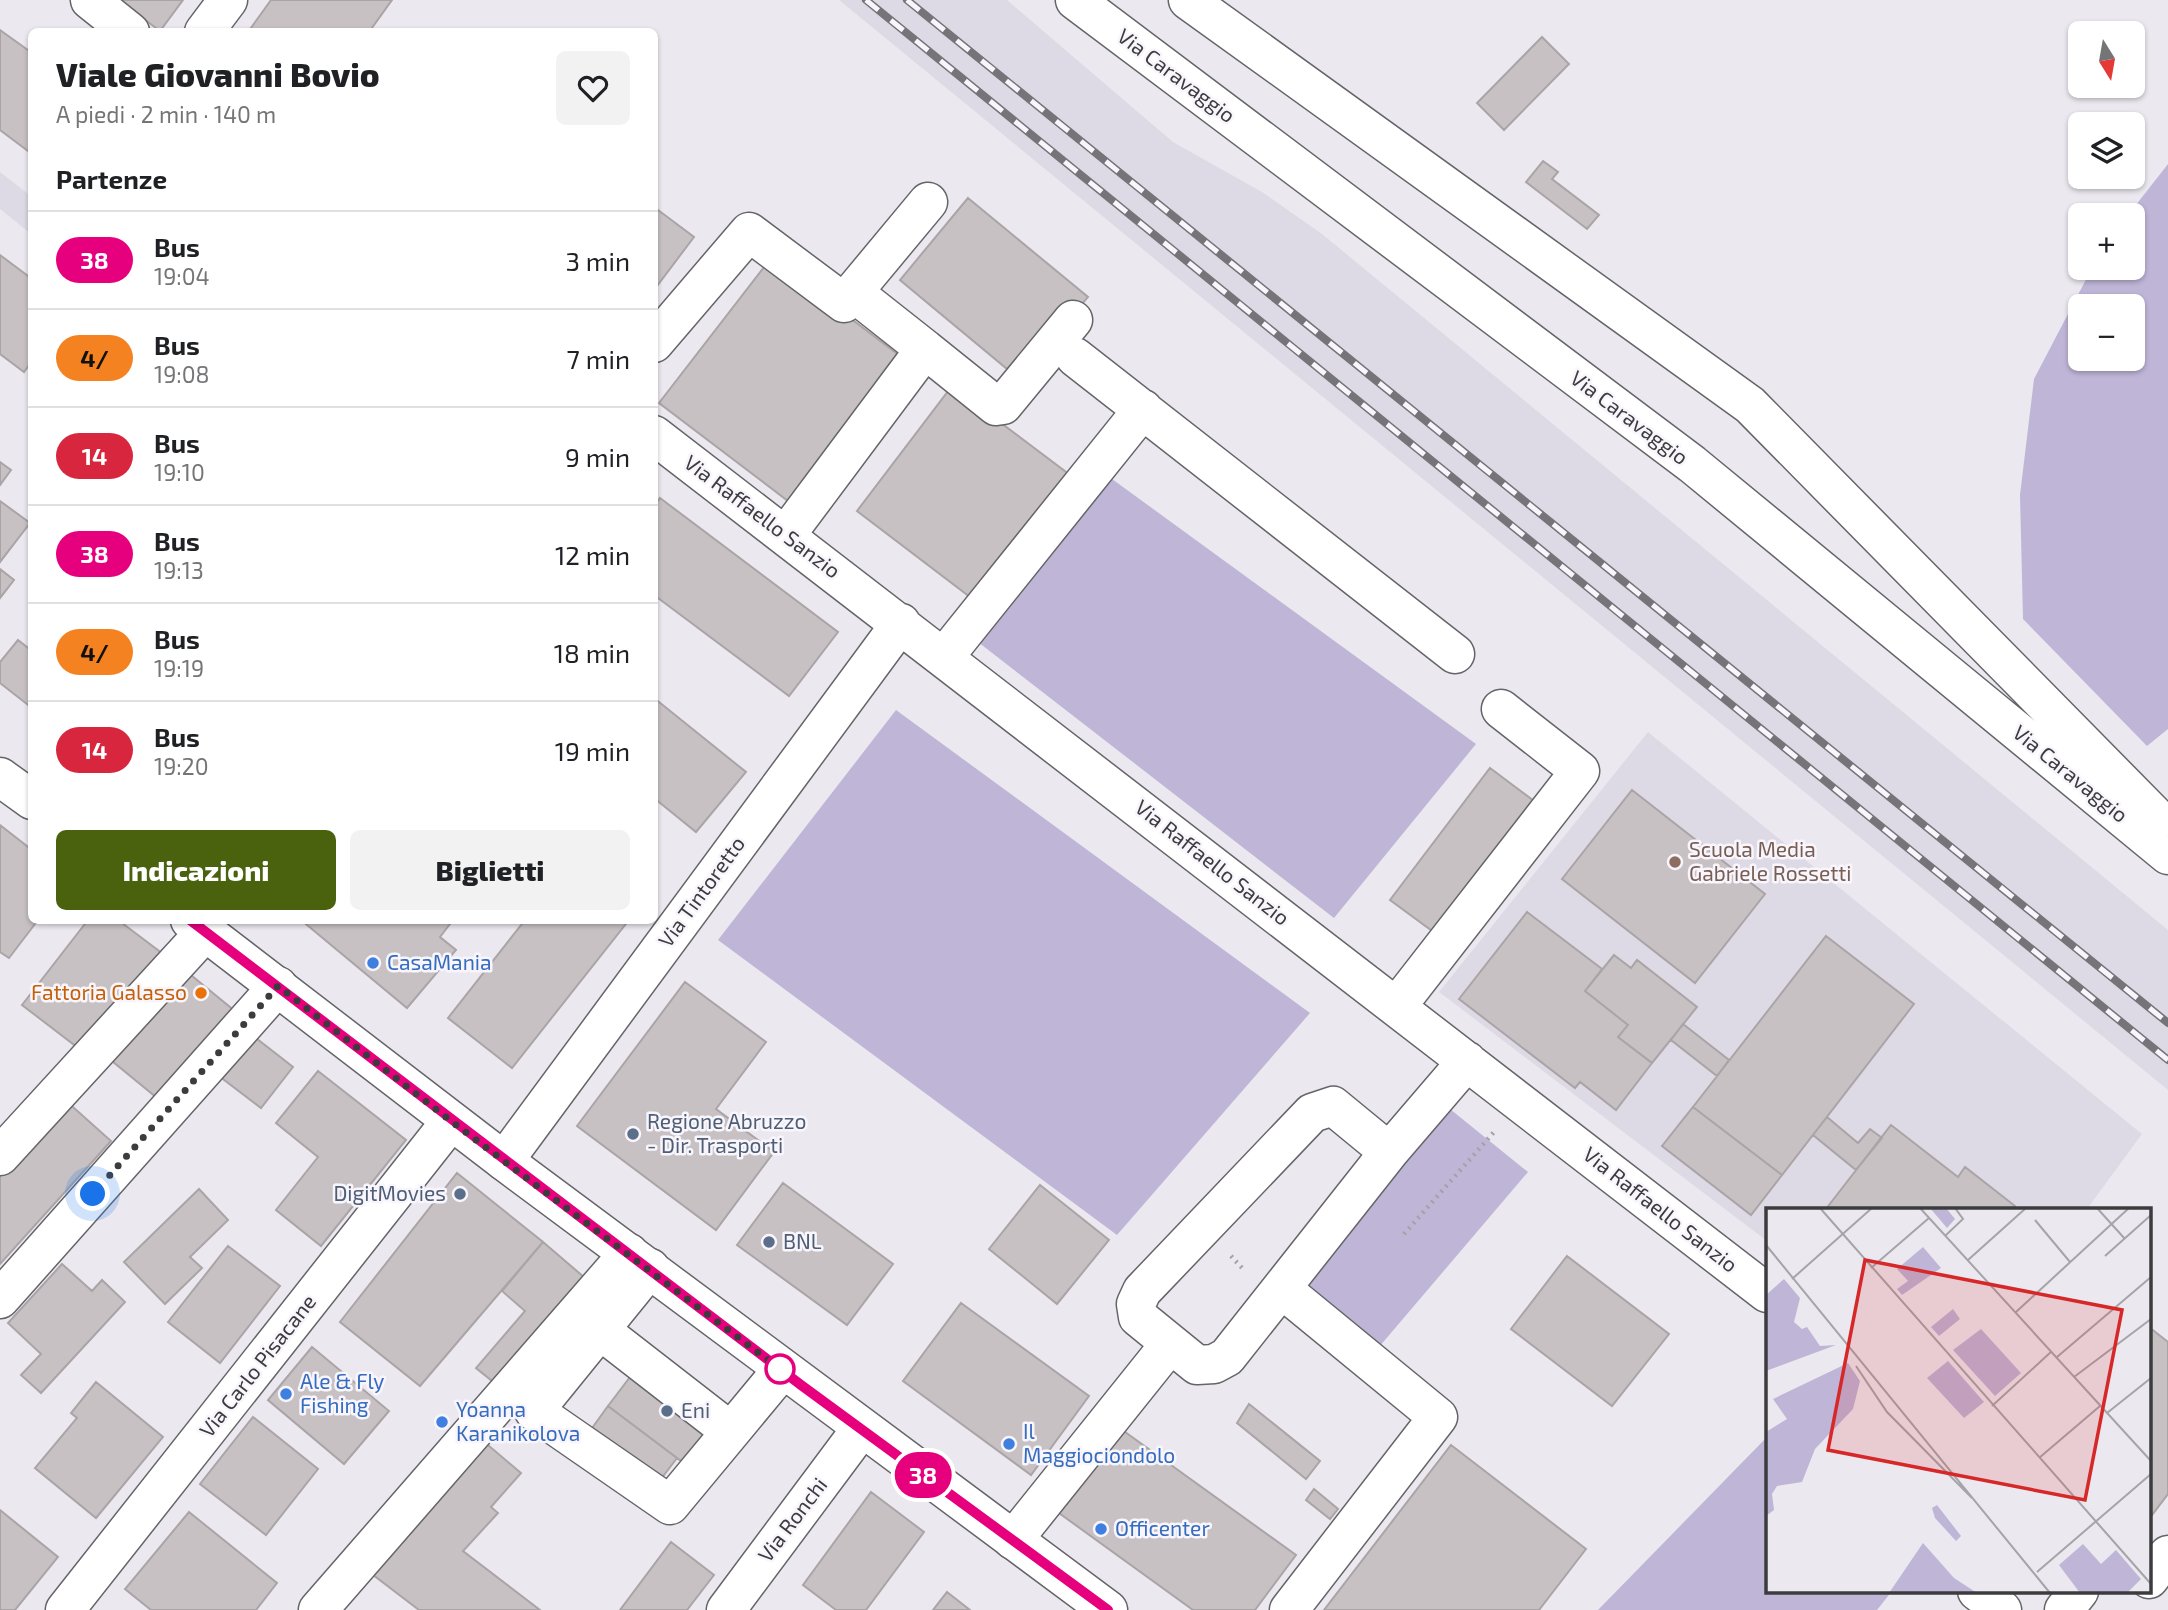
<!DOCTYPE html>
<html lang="it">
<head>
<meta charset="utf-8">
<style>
	:root { --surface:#fff; --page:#f2f2f2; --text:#202124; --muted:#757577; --line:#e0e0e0; --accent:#4a610d }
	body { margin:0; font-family:"Exo 2",sans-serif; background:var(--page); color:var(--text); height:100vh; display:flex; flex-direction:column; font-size:26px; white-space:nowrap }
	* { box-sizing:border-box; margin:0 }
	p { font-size:23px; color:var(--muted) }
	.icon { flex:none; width:38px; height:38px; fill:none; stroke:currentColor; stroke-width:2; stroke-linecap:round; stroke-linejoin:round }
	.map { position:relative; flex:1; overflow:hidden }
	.panel { position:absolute; left:28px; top:28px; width:630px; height:896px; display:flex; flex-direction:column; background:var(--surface); border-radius:10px; box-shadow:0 2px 5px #0004 }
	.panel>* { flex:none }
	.badge { padding:0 14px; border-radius:23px; font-size:24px; line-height:46px }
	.needle { width:46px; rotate:169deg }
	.fabs { position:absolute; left:2068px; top:21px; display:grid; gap:14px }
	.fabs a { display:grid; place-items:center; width:77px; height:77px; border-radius:10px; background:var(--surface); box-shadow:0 2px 5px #0004; font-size:35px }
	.you { position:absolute; width:35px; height:35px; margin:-18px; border:5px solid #fff; border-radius:50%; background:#1a73e8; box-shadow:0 0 0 10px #1a73e833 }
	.map>.badge { position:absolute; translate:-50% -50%; box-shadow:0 0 0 4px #fff }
	h2 { padding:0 28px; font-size:26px; line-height:63px }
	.round { display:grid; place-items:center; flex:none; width:74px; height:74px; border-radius:10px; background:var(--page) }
	.overview { display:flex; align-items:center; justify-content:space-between; height:119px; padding:0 28px }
	h1 { font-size:33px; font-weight:800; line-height:52px }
	.action { display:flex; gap:14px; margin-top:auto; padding:14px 28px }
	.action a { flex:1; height:80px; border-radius:10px; background:var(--accent); color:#fff; font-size:28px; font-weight:800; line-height:80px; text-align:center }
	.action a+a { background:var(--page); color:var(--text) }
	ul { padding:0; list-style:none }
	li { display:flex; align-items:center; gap:21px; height:98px; padding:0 28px; border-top:2px solid var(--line) }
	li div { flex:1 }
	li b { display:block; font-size:26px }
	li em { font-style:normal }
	li .badge { min-width:77px; font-weight:700; text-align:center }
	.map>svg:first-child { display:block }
</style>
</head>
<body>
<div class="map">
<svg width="2168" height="1610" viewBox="0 0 2168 1610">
	<rect width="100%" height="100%" fill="#ebe9ef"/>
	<path fill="#dddae6" d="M 839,0 L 1007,0 L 1173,142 L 1262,192 L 1322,234 L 2168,930 L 2168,1090 Z
		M 0,172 L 31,196 L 31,234 L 0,209 Z
		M 1648,732 L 2142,1134 L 2087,1209 L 1767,1209 L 1767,1241 L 1439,992 Z"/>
	<path fill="#bfb5d7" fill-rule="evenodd" d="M 2168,164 L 2168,729 L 2147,746 L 2023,619 L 2020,495 L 2034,379 L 2092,268 L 2133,268 L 2133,215 L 2128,215 ZM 2081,306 L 2133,306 L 2133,359 L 2081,359 Z
		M 1112,479 L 1476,744 L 1334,918 L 978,642 Z
		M 896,710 L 1310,1013 L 1117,1235 L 718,940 Z
		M 1450,1109 L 1528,1172 L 1379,1347 L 1301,1285 Z
		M 1767,1437 L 1767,1591 L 1892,1591 L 1877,1610 L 1598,1610 Z"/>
	<path fill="#c7c1c4" stroke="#aaa4a7" stroke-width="2" d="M 119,0 L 183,0 L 160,31 Z
		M 271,0 L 392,0 L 369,32 L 248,32 Z
		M 0,30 L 32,53 L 32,154 L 0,130 Z
		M 1542,37 L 1569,64 L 1504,130 L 1477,103 Z
		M 1543,161 L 1558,172 L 1552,179 L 1599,215 L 1587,229 L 1526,182 Z
		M 968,198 L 1088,297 L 1019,379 L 900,280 Z
		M 654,207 L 694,237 L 654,290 Z
		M 0,255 L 32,279 L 32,361 L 24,372 L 0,354 Z
		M 771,258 L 900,356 L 788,501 L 659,403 Z
		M 952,386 L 1070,475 L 974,600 L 857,511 Z
		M 0,462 L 11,470 L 0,485 Z
		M 660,498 L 838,632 L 789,696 L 654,595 L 654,506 Z
		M 0,501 L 30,523 L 0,562 Z
		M 0,569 L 14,580 L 0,598 Z
		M 18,640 L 32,651 L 32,708 L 0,683 L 0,662 Z
		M 654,698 L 746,772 L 696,832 L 654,798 Z
		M 1490,768 L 1534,801 L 1435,933 L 1390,900 Z
		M 1632,790 L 1765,894 L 1695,983 L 1562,879 Z
		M 0,825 L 32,850 L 32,920 L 38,920 L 9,958 L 0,952 Z
		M 1527,912 L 1602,969 L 1585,991 L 1628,1025 L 1618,1037 L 1652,1063 L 1616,1110 L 1580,1082 L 1575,1088 L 1459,999 Z
		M 88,920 L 118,920 L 163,954 L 86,1054 L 22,1005 Z
		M 301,920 L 453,920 L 440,937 L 456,950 L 407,1008 Z
		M 525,920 L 629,920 L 512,1068 L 448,1018 Z
		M 1826,936 L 1914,1004 L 1782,1175 L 1693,1107 Z
		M 1614,955 L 1631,968 L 1637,960 L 1697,1007 L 1652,1063 L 1618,1037 L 1628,1025 L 1585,991 Z
		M 186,971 L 236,1012 L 162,1102 L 112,1061 Z
		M 685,982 L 766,1042 L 716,1109 L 774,1152 L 716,1230 L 577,1126 Z
		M 1683,1024 L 1729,1060 L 1717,1076 L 1671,1040 Z
		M 247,1031 L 293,1067 L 261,1108 L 215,1073 Z
		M 318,1071 L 406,1140 L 321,1246 L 276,1210 L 318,1157 L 276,1123 Z
		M 64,1099 L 111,1141 L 0,1264 L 0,1171 Z
		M 1693,1107 L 1782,1175 L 1751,1215 L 1662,1146 Z
		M 1827,1117 L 1858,1143 L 1870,1129 L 1882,1138 L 1856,1170 L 1813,1135 Z
		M 1891,1125 L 1958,1177 L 1965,1167 L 2015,1206 L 2012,1209 L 1826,1209 Z
		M 457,1173 L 543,1242 L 420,1386 L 340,1322 Z
		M 783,1183 L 893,1264 L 847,1325 L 737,1245 Z
		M 1040,1185 L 1109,1240 L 1057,1304 L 989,1249 Z
		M 199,1189 L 228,1220 L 190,1257 L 202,1268 L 165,1304 L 124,1262 Z
		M 543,1242 L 592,1284 L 502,1389 L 476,1368 L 525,1311 L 502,1291 Z
		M 228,1246 L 280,1286 L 220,1363 L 168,1322 Z
		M 1567,1256 L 1669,1334 L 1612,1406 L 1511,1329 Z
		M 62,1264 L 92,1291 L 102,1280 L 125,1302 L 41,1393 L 21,1375 L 41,1354 L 8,1323 Z
		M 961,1303 L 1089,1396 L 1031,1475 L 903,1381 Z
		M 2149,1327 L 2168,1342 L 2168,1494 L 2149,1519 Z
		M 312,1347 L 389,1411 L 344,1464 L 268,1400 Z
		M 646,1356 L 727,1417 L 689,1467 L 608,1406 Z
		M 96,1382 L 163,1437 L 96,1518 L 35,1468 L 77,1418 L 71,1413 Z
		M 1249,1404 L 1320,1461 L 1306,1479 L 1237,1423 Z
		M 608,1406 L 677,1458 L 654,1488 L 585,1438 Z
		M 253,1417 L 318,1469 L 266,1535 L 200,1484 Z
		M 1114,1424 L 1296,1555 L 1255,1610 L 1193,1610 L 1052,1508 Z
		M 482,1440 L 521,1473 L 491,1507 L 498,1513 L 463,1551 L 540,1610 L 419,1610 L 368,1571 Z
		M 1451,1445 L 1586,1549 L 1539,1610 L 1324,1610 Z
		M 1314,1489 L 1338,1509 L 1330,1519 L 1306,1500 Z
		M 871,1492 L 924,1532 L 866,1610 L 836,1610 L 803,1585 Z
		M 0,1510 L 58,1557 L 15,1610 L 0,1610 Z
		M 189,1512 L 277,1583 L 256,1610 L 151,1610 L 125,1589 Z
		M 671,1542 L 714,1575 L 687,1610 L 620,1610 Z
		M 947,1592 L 970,1610 L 933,1610 Z"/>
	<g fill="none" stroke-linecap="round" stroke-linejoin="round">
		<g stroke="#656469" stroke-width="41">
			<path id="minor" d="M 90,0 L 130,32
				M 1075,0 L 1692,464 L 2168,855
				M 1188,0 L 1750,405 L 2159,820
				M 204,32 L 228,0
				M 654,343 L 749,232 L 844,303 L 928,202
				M 925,349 L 996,406 L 1003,405 L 1073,320
				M 1075,357 L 1455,654
				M 654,435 L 1767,1293
				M 786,535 L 925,349 L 868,304
				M 944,657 L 1143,409
				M 1397,1006 L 1580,771 L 1501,709
				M 1389,1152 L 1333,1106 L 1312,1113 L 1142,1291 L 1136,1304 L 1138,1317 L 1197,1365 L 1214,1364 L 1227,1357 L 1389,1152 L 1467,1061
				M 0,1156 L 205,932
				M 504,1161 L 901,623
				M 650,1268 L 534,1411 L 670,1505 L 782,1370
				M 1282,1289 L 1438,1417 L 1289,1610
				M 0,1299 L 278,986
				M 600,1330 L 730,1431
				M 1013,1540 L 1170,1344
				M 2149,1579 L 2168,1555
				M 1977,1591 L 2002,1610
				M 65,1610 L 451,1121
				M 318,1610 L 629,1253
				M 726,1610 L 861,1429
				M 2064,1610 L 2079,1591"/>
		</g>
		<g stroke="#656469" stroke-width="41">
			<path id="major" d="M 0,777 L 32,800
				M 190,920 L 504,1161 L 1108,1610"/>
		</g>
		<path stroke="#a3a2a7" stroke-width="4.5" stroke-dasharray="2 5" stroke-linecap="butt" d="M 1404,1234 L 1494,1132
			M 1231,1256 L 1244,1270"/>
		<use href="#minor" stroke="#fff" stroke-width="38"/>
		<use href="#major" stroke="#fff" stroke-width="38"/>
		<g stroke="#757478" stroke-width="8">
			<path id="rail" d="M 866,0 L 2168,1060
				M 907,0 L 2168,1023"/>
		</g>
		<use href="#rail" stroke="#f8f6fc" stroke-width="5" stroke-dasharray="16" stroke-linecap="butt"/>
	</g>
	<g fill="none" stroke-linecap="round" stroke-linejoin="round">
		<g stroke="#fff" stroke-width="16">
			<path id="line" d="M 190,920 L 801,1385 L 1108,1610"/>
		</g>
		<use href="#line" stroke="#e6007e" stroke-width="10"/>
		<path stroke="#3c3c3e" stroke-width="7" stroke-dasharray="0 12.6" d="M 93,1194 L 278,986 L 451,1121 L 780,1369"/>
	</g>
	<circle fill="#8d6e63" stroke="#f8f6fc" stroke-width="2.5" cx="1675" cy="862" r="7"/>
	<g fill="#3f7fe0" stroke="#f8f6fc" stroke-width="2.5">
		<circle cx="373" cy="963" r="7"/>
		<circle cx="286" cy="1394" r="7"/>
		<circle cx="442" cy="1422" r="7"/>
		<circle cx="1009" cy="1444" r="7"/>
		<circle cx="1101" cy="1529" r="7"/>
	</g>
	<circle fill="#e8710a" stroke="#f8f6fc" stroke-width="2.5" cx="201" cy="993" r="7"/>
	<g fill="#5c6f8a" stroke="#f8f6fc" stroke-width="2.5">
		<circle cx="633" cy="1134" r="7"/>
		<circle cx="460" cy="1194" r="7"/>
		<circle cx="769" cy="1242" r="7"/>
		<circle cx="667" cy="1411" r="7"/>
	</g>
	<circle fill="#fff" stroke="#e6007e" stroke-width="3.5" cx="780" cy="1369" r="14"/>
	<g text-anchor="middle" stroke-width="5" stroke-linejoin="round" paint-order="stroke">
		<g font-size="21" fill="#3c3c3e" stroke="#f8f6fc">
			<text transform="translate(1176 76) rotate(37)" y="7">Via Caravaggio</text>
			<text transform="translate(1629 418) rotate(37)" y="7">Via Caravaggio</text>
			<text transform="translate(762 517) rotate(37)" y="7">Via Raffaello Sanzio</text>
			<text transform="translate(2070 774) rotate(39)" y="7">Via Caravaggio</text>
			<text transform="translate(1212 863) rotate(38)" y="7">Via Raffaello Sanzio</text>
			<text transform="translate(702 892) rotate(-54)" y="7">Via Tintoretto</text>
			<text transform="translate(1660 1210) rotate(38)" y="7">Via Raffaello Sanzio</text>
			<text transform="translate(258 1366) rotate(-52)" y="7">Via Carlo Pisacane</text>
			<text transform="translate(793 1520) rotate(-53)" y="7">Via Ronchi</text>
		</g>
		<g font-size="21" fill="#785e54" stroke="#f8f6fc" text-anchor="start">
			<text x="1689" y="857">Scuola Media<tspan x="1689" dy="24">Gabriele Rossetti</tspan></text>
		</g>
		<g font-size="21" fill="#366cbe" stroke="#f8f6fc" text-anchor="start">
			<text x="387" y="970">CasaMania</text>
			<text x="300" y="1389">Ale &amp; Fly<tspan x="300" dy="24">Fishing</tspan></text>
			<text x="456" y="1417">Yoanna<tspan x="456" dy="24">Karanikolova</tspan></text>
			<text x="1023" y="1439">Il<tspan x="1023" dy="24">Maggiociondolo</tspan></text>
			<text x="1115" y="1536">Officenter</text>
		</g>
		<g font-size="21" fill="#c56008" stroke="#f8f6fc" text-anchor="end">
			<text x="187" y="1000">Fattoria Galasso</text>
		</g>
		<g font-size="21" fill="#4e5e75" stroke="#f8f6fc" text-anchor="start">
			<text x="647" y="1129">Regione Abruzzo<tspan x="647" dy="24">- Dir. Trasporti</tspan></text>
			<text x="446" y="1201" text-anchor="end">DigitMovies</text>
			<text x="783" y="1249">BNL</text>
			<text x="681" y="1418">Eni</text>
		</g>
	</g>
	<g transform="translate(1766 1208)">
		<rect width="385" height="385" fill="#ebe9ef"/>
		<path d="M 164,0 L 180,0 L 189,11 L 181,20 ZM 157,39 L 175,60 L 136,87 L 131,81 L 142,73 L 131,61 ZM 18,71 L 34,90 L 28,114 L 36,121 L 41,119 L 54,138 L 70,137 L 0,163 L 0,87 ZM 187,101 L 194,111 L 173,128 L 165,119 ZM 215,121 L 255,165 L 229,188 L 187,142 ZM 182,153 L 218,194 L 198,210 L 161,170 ZM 82,155 L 94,173 L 87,201 L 49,241 L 36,274 L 11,278 L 6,286 L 8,302 L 0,308 L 0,224 L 21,211 L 7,191 ZM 171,297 L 195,328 L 190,333 L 169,310 L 166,300 ZM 157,335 L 188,370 L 211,385 L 123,385 ZM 317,336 L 335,356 L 350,342 L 375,371 L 361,385 L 314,385 L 293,357 Z" fill="#bfb5d7"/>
		<path fill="none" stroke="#a5a4a8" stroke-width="2" d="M 54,0 L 385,376M 154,0 L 385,253M 331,0 L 359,31M 269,12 L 304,54M 179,28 L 197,11 L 189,0M 0,37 L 284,385M 339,48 L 385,7M 202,52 L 260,0M 105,60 L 163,10M 26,71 L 106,0M 250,104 L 363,0M 291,149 L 385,69M 90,158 L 121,204 L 206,290M 308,169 L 385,111M 226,198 L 286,143M 341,205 L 385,170M 273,250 L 334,198M 271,364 L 385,266"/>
		<path fill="#d62828" fill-opacity="0.15" stroke="#d62828" stroke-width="3.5" d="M 99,52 L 356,102 L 319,292 L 62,242 Z"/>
		<rect width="385" height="385" fill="none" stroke="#3c3c3e" stroke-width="3.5"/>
	</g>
</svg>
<div class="fabs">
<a><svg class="needle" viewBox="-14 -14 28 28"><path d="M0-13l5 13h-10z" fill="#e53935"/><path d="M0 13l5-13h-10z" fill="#757577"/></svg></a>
<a><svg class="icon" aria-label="layers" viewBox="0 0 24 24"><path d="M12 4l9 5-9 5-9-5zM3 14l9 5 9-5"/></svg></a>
<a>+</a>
<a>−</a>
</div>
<div class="you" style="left:93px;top:1194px"></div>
<b class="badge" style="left:923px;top:1475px;background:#e6007e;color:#fff">38</b>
<section class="panel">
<div class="overview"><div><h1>Viale Giovanni Bovio</h1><p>A piedi · 2 min · 140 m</p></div><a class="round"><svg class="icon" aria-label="heart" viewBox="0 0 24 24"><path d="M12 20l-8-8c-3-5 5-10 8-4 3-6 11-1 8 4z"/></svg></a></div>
<h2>Partenze</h2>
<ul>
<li><span class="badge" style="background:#e6007e;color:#fff">38</span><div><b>Bus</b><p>19:04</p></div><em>3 min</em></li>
<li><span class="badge" style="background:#f58220;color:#111">4/</span><div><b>Bus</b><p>19:08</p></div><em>7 min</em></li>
<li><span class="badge" style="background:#d7263d;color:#fff">14</span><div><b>Bus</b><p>19:10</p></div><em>9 min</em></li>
<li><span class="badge" style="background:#e6007e;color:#fff">38</span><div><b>Bus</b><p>19:13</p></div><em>12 min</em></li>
<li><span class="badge" style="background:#f58220;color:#111">4/</span><div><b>Bus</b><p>19:19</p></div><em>18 min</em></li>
<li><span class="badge" style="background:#d7263d;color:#fff">14</span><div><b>Bus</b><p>19:20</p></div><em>19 min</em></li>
</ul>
<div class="action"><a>Indicazioni</a><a>Biglietti</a></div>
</section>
</div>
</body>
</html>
